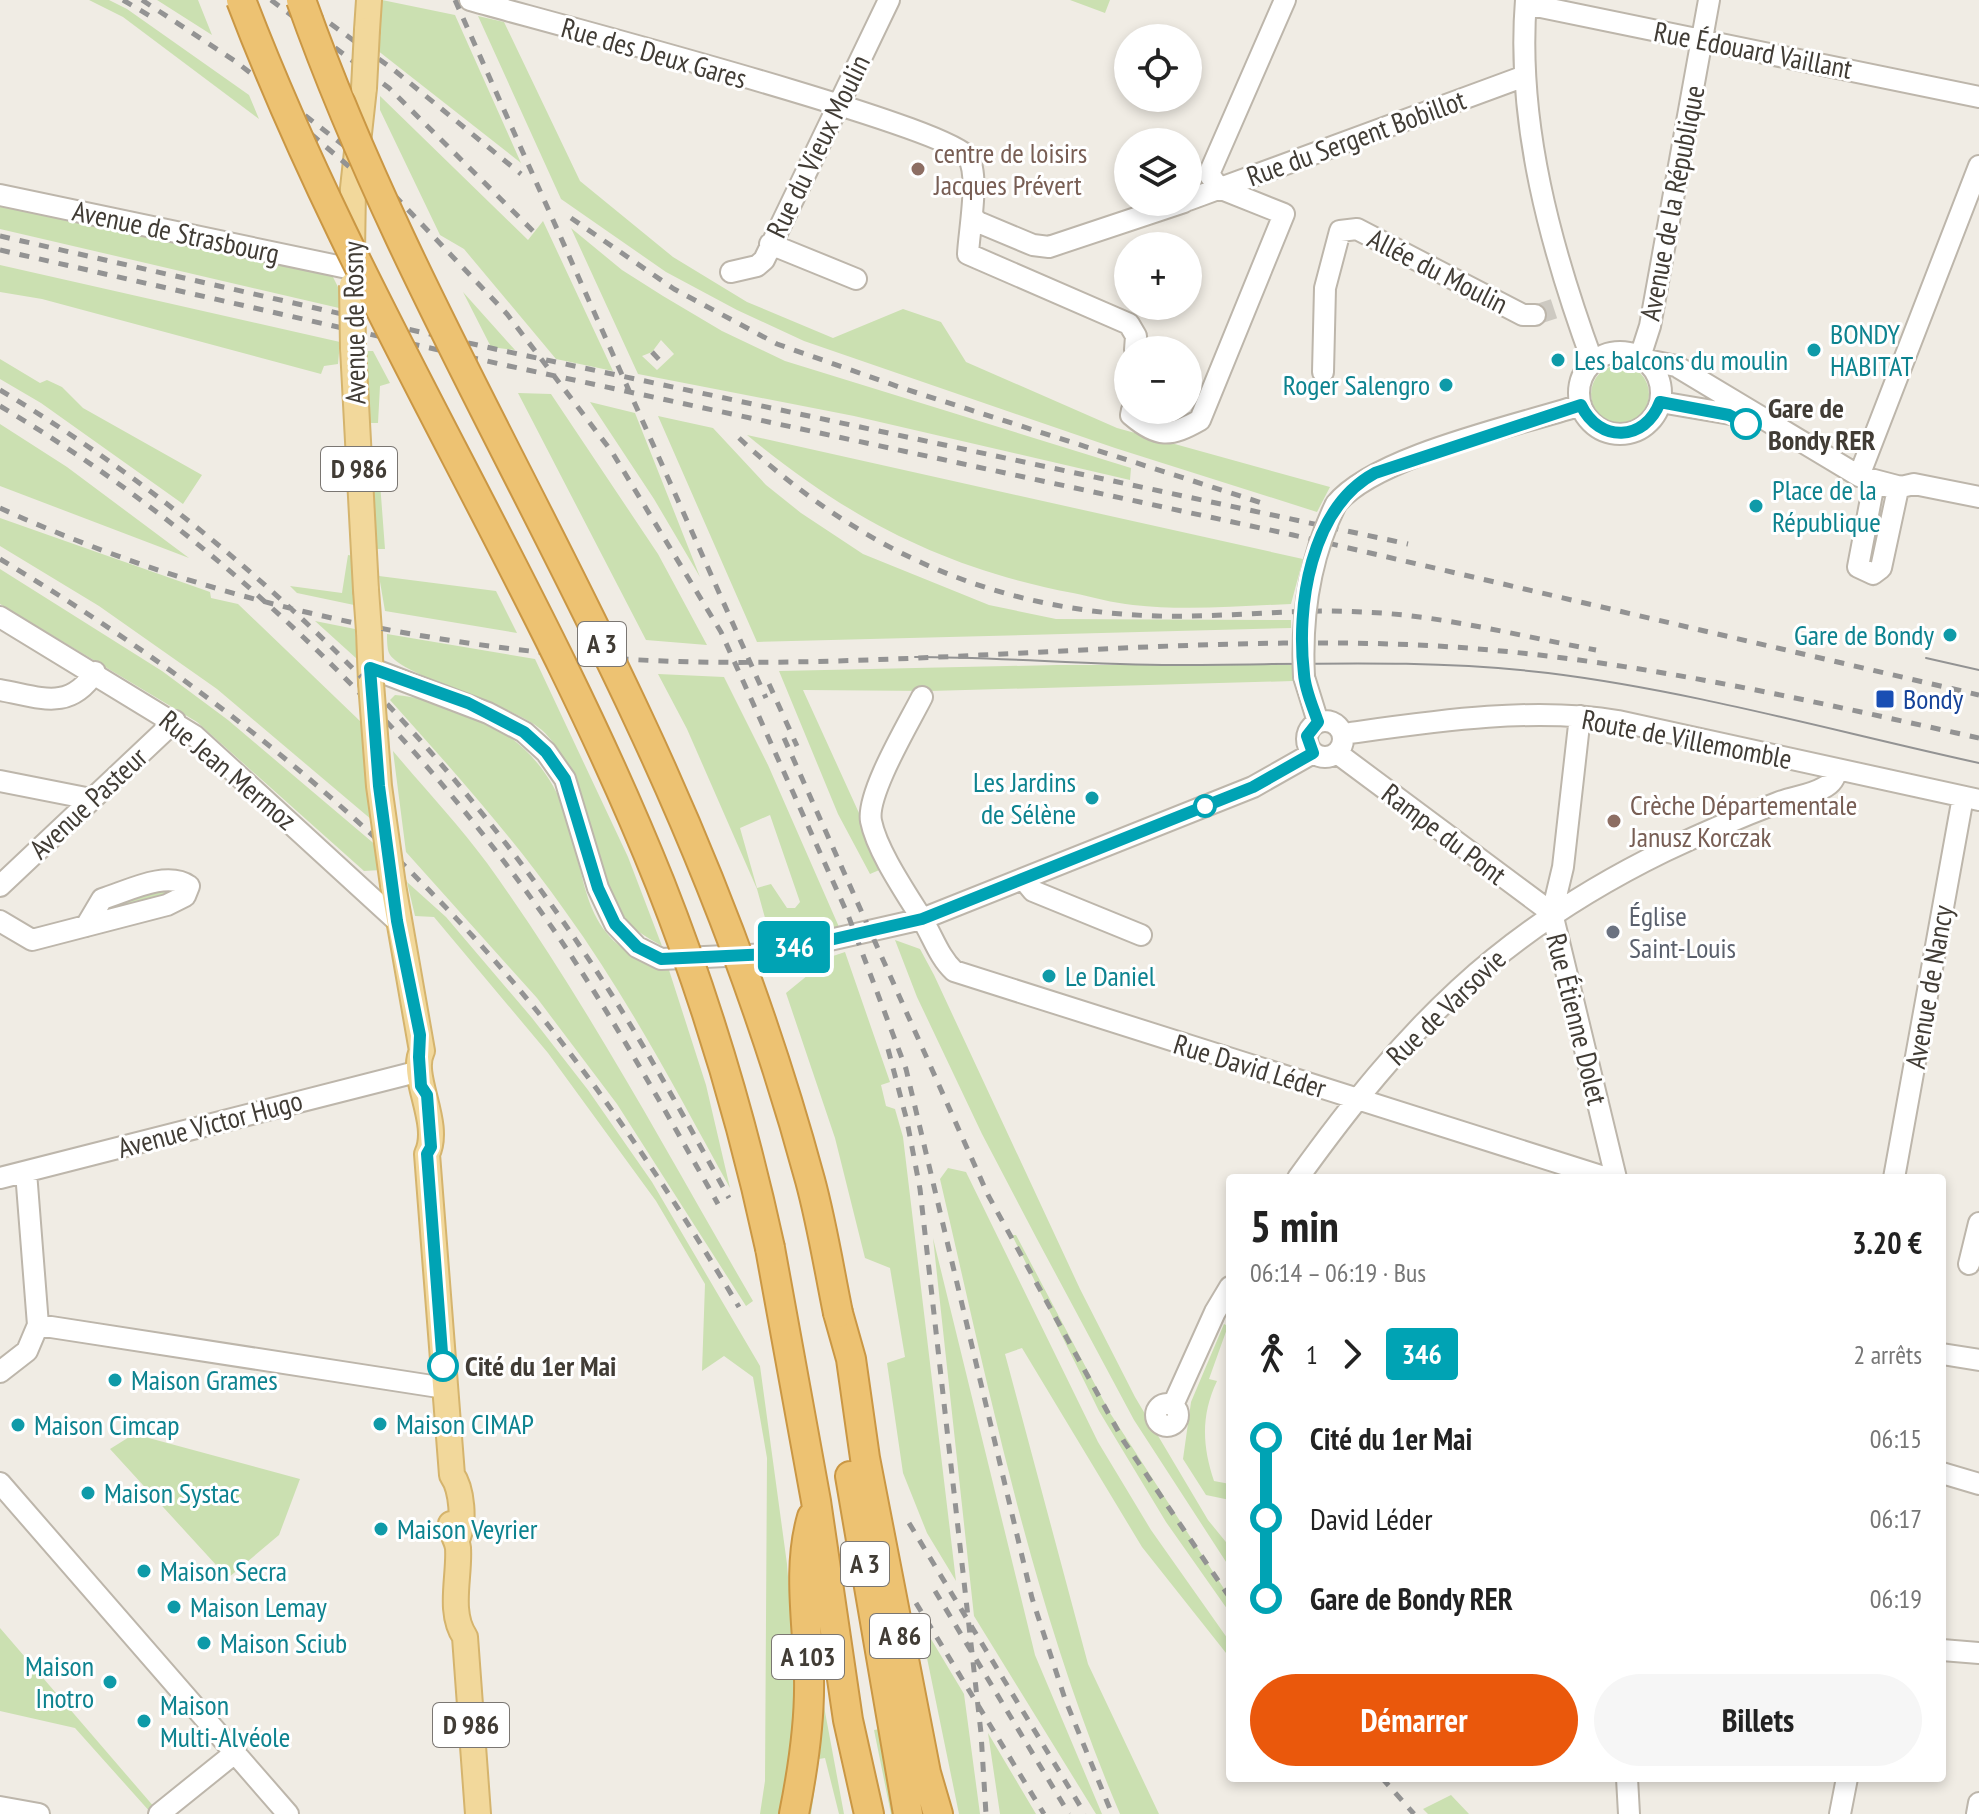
<!DOCTYPE html>
<html lang="fr">
<head>
<meta charset="utf-8">
<style>
	:root { --surface:#fff; --page:#f6f6f6; --text:#222; --muted:#767676; --accent:#ea580c }
	body { margin:0; font-family:"PT Sans Narrow",sans-serif; background:var(--page); color:var(--text); height:100vh; display:flex; flex-direction:column; font-size:30px; white-space:nowrap }
	* { box-sizing:border-box; margin:0 }
	p { font-size:26px; color:var(--muted) }
	.icon { flex:none; width:44px; height:44px; fill:none; stroke:currentColor; stroke-width:2; stroke-linecap:round; stroke-linejoin:round }
	.map { position:relative; flex:1; overflow:hidden }
	.details { position:absolute; left:1226px; top:1174px; width:720px; height:608px; display:flex; flex-direction:column; background:var(--surface); border-radius:8px; box-shadow:0 4px 12px #0003 }
	.details>* { flex:none }
	.badge { padding:0 16px; border-radius:6px; font-size:28px; line-height:52px }
	.tools { position:absolute; left:1114px; top:24px; display:grid; gap:16px }
	.tools a { display:grid; place-items:center; width:88px; height:88px; border-radius:50%; background:var(--surface); box-shadow:0 4px 12px #0003; font-size:40px }
	.map>.badge { position:absolute; translate:-50% -50%; box-shadow:0 0 0 4px #fff }
	.legs { display:flex; align-items:center; gap:12px; height:88px; padding:0 24px; font-size:26px }
	.legs p { margin-inline-start:auto }
	.headline { display:flex; align-items:center; justify-content:space-between; height:136px; padding:0 24px }
	h1 { font-size:44px; font-weight:700; line-height:60px }
	.action { display:flex; gap:16px; margin-top:auto; padding:16px 24px }
	.action a { flex:1; height:92px; border-radius:48px; background:var(--accent); color:#fff; font-size:32px; font-weight:700; line-height:92px; text-align:center }
	.action a+a { background:var(--page); color:var(--text) }
	ul { padding:0 24px; list-style:none }
	li { display:flex; align-items:center; gap:28px; height:80px; font-size:30px }
	li i { display:grid; place-items:center; width:12px; height:100%; margin:0 10px; background:currentColor }
	li i::after { content:''; width:20px; height:20px; margin:-10px; border:6px solid; border-radius:50%; background:var(--surface) }
	li p { margin-inline-start:auto }
	li:first-child i { background:linear-gradient(#0000 50%,currentColor 0) }
	li:last-child i { background:linear-gradient(currentColor 50%,#0000 0) }
	.map>svg:first-child { display:block }
</style>
</head>
<body>
<div class="map">
<svg width="1979" height="1814" viewBox="0 0 1979 1814">
	<rect width="100%" height="100%" fill="#f0ece4"/>
	<path fill="#cbe0b1" fill-rule="evenodd" d="M 89,0 L 109,0 L 127,9 L 249,95 L 259,119 L 123,17 Z
		M 157,0 L 198,0 L 212,35 Z
		M 382,0 L 455,15 L 521,163 L 377,50 Z
		M 1070,0 L 1110,0 L 1105,13 Z
		M 478,16 L 504,22 L 580,181 L 673,257 L 747,302 L 833,338 L 903,309 L 941,322 L 966,362 L 1117,428 L 1330,487 L 1317,512 L 1115,448 L 804,341 L 737,310 L 666,272 L 561,199 Z
		M 380,96 L 528,240 L 543,221 L 613,371 L 556,359 L 464,249 L 440,235 L 380,110 Z
		M 0,205 L 332,275 L 340,291 L 339,308 L 0,229 Z
		M 571,228 L 622,270 L 663,296 L 722,331 L 785,361 L 1131,468 L 1130,480 L 854,416 L 638,374 ZM 661,340 L 674,354 L 657,370 L 642,356 L 652,352 Z
		M 0,265 L 340,342 L 338,364 L 324,366 L 321,374 L 42,299 L 0,292 Z
		M 463,292 L 515,350 L 491,347 Z
		M 365,351 L 373,351 L 390,383 L 380,386 L 378,423 L 369,423 Z
		M 0,359 L 40,383 L 47,380 L 62,387 L 83,408 L 202,475 L 183,504 L 41,403 L 0,379 Z
		M1591 394a29 29 0 1 1 58 0a29 29 0 1 1-58 0Z
		M 518,393 L 551,394 L 658,554 L 707,645 L 646,640 Z
		M 590,402 L 635,413 L 700,577 L 654,499 Z
		M 658,416 L 713,428 L 766,485 L 801,513 L 863,554 L 989,605 L 1056,619 L 1291,620 L 1291,628 L 757,642 Z
		M 0,424 L 67,467 L 189,558 L 0,486 Z
		M 747,435 L 1303,559 L 1291,604 C 1239,606 1185,611 1133,605 C 1113,603 1092,597 1073,593 C 943,568 849,519 747,435 Z
		M 378,455 L 378,456 L 385,549 L 377,549 L 371,455 Z
		M 0,518 L 210,592 L 211,598 L 238,604 L 361,722 L 372,820 L 217,689 L 99,606 L 0,546 Z
		M 348,555 L 354,556 L 354,605 L 297,593 L 290,586 L 342,593 Z
		M 0,569 L 162,671 L 228,720 L 378,847 L 381,870 L 364,871 L 197,722 L 0,604 Z
		M 379,576 L 496,591 L 517,633 L 385,611 Z
		M 315,621 L 355,629 L 357,659 Z
		M 387,634 L 535,659 L 628,857 L 662,946 C 652,940 640,934 632,926 C 586,882 597,787 545,733 C 515,703 400,677 389,653 C 387,648 387,639 387,634 Z
		M 1057,665 L 1292,665 L 1293,681 L 930,691 L 803,690 L 884,868 L 870,874 L 838,814 L 779,671 Z
		M 658,674 L 724,677 L 768,765 L 839,927 L 770,936 L 757,889 L 687,729 ZM 770,815 L 800,902 L 795,908 L 787,908 L 771,884 L 757,888 L 740,828 Z
		M 395,695 C 469,702 541,740 565,813 C 590,886 578,943 669,970 L 706,1085 L 730,1188 C 678,1094 628,998 565,911 C 512,836 451,768 390,700 Z
		M 393,751 C 424,788 458,824 487,863 C 587,1002 667,1153 753,1301 L 746,1306 L 617,1104 L 537,998 L 406,852 Z
		M 407,882 L 446,917 L 532,1018 L 588,1090 L 652,1182 L 760,1366 L 787,1564 L 794,1655 L 798,1732 L 785,1814 L 760,1814 L 765,1781 L 767,1458 L 753,1377 L 724,1356 L 702,1371 L 705,1284 L 656,1201 L 548,1053 L 434,917 L 415,916 Z
		M 171,889 L 171,896 L 110,911 L 108,906 L 109,902 Z
		M 895,940 L 920,949 L 934,975 L 1080,1289 L 1135,1397 L 1208,1520 L 1230,1547 L 1230,1568 L 1134,1420 L 1037,1239 L 982,1134 L 917,997 Z
		M 845,952 L 890,1082 L 881,1085 L 886,1106 L 895,1109 L 903,1137 L 956,1581 L 927,1533 L 903,1473 L 887,1363 L 905,1357 L 890,1268 L 865,1258 L 835,1138 L 786,993 L 830,957 Z
		M 948,1168 L 966,1172 L 1098,1442 L 1151,1530 L 1230,1642 L 1230,1658 L 1142,1547 L 1022,1348 L 1005,1354 L 1088,1664 L 1159,1814 L 1120,1814 C 1033,1610 990,1394 940,1179 Z
		M 1012,1235 L 1016,1235 L 1110,1413 L 1230,1598 L 1230,1613 L 1166,1522 L 1099,1411 Z
		M 933,1238 L 1035,1655 L 1102,1814 L 1096,1814 L 974,1616 Z
		M 1224,1324 L 1228,1326 L 1209,1379 L 1217,1381 C 1201,1415 1202,1445 1214,1481 L 1230,1484 L 1230,1500 L 1206,1495 L 1183,1459 L 1191,1402 Z
		M 134,1434 L 300,1479 L 279,1535 L 228,1578 L 110,1449 Z
		M 919,1619 L 964,1694 L 980,1814 L 959,1814 Z
		M 0,1628 L 155,1808 L 151,1813 L 75,1728 L 0,1711 Z
		M 819,1693 L 823,1701 L 844,1814 L 839,1814 L 825,1758 L 819,1759 L 811,1814 L 803,1814 Z
		M 880,1729 L 896,1814 L 891,1814 L 874,1730 Z
		M 988,1733 L 1036,1814 L 1000,1814 Z
		M 1451,1795 L 1469,1814 L 1428,1814 L 1423,1809 Z"/>
	<g fill="none" stroke-linecap="round" stroke-linejoin="round">
		<path stroke="#cdc9c1" stroke-width="20" stroke-dasharray="20 10" stroke-linecap="butt" d="M 1535,315 L 1559,307"/>
		<g stroke="#bdb6ab" stroke-width="24">
			<path id="minor" d="M 470,0 C 536,19 945,125 968,157 C 980,175 969,231 968,254 L 1129,324 L 1136,336 L 1135,350
				M 1526,0 C 1516,123 1551,249 1593,363
				M 1526,4 L 1979,97
				M 0,195 L 352,269
				M 1188,200 L 1525,76
				M 972,216 L 978,222 L 1033,245 L 1049,247 L 1184,202
				M 770,244 L 856,279
				M 731,272 L 757,266 L 764,260 L 889,0
				M1579 393a41 41 0 1 1 82 0a41 41 0 1 1-82 0Z
				M 1640,357 L 1650,326 L 1709,0
				M 1642,359 L 1676,366 L 1859,476 L 1901,487 L 1914,484 L 1979,497
				M 1323,372 L 1325,288 L 1340,231 L 1357,229 L 1523,315 L 1535,315
				M 1660,402 L 1760,419
				M 1132,410 L 1131,415 C 1158,438 1170,437 1200,420 L 1284,214 L 1219,188 L 1209,174 L 1285,0
				M 1859,476 L 1979,166
				M 1874,483 L 1898,489 L 1881,568 L 1873,574 L 1858,567 Z
				M 1336,504 C 1375,456 1519,425 1581,405
				M 0,617 L 195,736 L 397,921
				M 370,668 L 488,713 L 524,732 L 546,752 L 565,779 L 598,888 L 615,924 L 637,947 L 661,959 L 768,954 L 922,919 L 1253,787 L 1313,753
				M 1304,677 L 1318,722
				M 0,690 C 40,697 69,712 95,672
				M 922,697 C 909,723 866,794 871,821 C 877,851 906,893 922,919 C 933,937 939,957 954,971 L 1607,1178
				M 1580,716 L 1563,867 L 1552,913 L 1616,1178
				M1307 739a18 18 0 1 1 36 0a18 18 0 1 1-36 0Z
				M 1343,734 C 1429,722 1532,706 1618,721 L 1979,800
				M 1337,753 L 1552,913
				M 0,781 L 91,799
				M 1024,880 L 1033,891 L 1141,935
				M 0,886 L 175,721
				M 0,921 L 32,940 L 167,905 L 185,896 L 189,886 C 166,870 126,892 102,899 L 86,926
				M 0,1178 L 420,1071
				M 1298,1178 C 1406,1028 1497,933 1665,851 C 1701,834 1740,817 1777,803 C 1792,797 1809,796 1823,788 C 1832,784 1835,778 1837,769
				M 1894,1178 L 1963,797
				M 1969,1264 L 1979,1223
				M 38,1325 L 445,1388
				M 1942,1354 L 1979,1360
				M 0,1372 L 27,1351 L 38,1325 L 26,1172
				M1156 1415a11 11 0 1 1 22 0a11 11 0 1 1-22 0Z
				M 1173,1405 L 1215,1312 L 1230,1287
				M 1942,1473 L 1979,1484
				M 0,1483 L 288,1814
				M 1942,1650 L 1979,1653
				M 1627,1778 L 1629,1814
				M 0,1807 L 39,1814
				M 159,1814 L 236,1752
				M 1840,1814 L 1847,1778
				M 1977,1814 L 1979,1803"/>
		</g>
		<g stroke="#d5b46d" stroke-width="28">
			<path id="major" d="M 367,30 L 369,0
				M 352,253 L 353,188 L 364,88
				M 353,348 L 366,590
				M 369,631 L 371,683
				M 393,885 L 422,1051 C 409,1076 442,1123 427,1154 L 452,1475 C 462,1489 465,1523 457,1539
				M 451,1524 C 451,1534 457,1539 458,1548 C 460,1576 448,1612 465,1637 L 478,1814"/>
		</g>
		<g stroke="#ca9744" stroke-width="32">
			<path id="highway" d="M 770,1248 L 816,1501 L 848,1720 L 869,1814
				M 838,1313 L 851,1359 L 865,1458 L 926,1773 L 938,1814
				M 850,1476 L 908,1814
				M 794,1814 C 803,1769 810,1724 809,1678 C 808,1625 797,1568 812,1517"/>
		</g>
		<use href="#minor" stroke="#fff" stroke-width="20"/>
		<use href="#major" stroke="#f2d89b" stroke-width="24"/>
		<use href="#highway" stroke="#edc272" stroke-width="28"/>
		<path stroke="#939393" stroke-width="2" d="M 915,657 C 1001,657 1088,665 1174,665 C 1299,665 1423,658 1548,673 C 1693,691 1837,732 1979,763
			M 1926,658 L 1979,670"/>
		<path stroke="#939393" stroke-width="5" stroke-dasharray="10 10" stroke-linecap="butt" d="M 123,0 L 150,16
			M 142,0 L 235,61 L 356,155 L 507,314 L 612,452 L 721,632 L 848,915 L 906,1069 L 1032,1598 L 1065,1699 L 1112,1814
			M 271,0 L 389,88 L 534,232
			M 298,0 L 394,70 L 521,174
			M 455,0 L 766,698
			M 311,134 L 366,181
			M 571,218 L 674,289 L 777,344 L 902,388 L 1262,503
			M 0,236 L 495,349 L 1408,544
			M 0,250 L 509,366 L 1293,535 L 1979,695
			M 652,352 L 665,366
			M 0,390 C 243,536 447,740 601,978 C 647,1049 688,1124 729,1198
			M 0,406 C 222,538 414,726 560,939 C 617,1024 667,1114 718,1204
			M 739,438 C 858,549 992,611 1157,616 C 1225,618 1294,608 1363,612 C 1441,615 1519,636 1596,650
			M 0,508 C 215,606 460,657 696,662 C 928,666 1160,637 1392,644 C 1592,650 1784,695 1979,738
			M 0,559 C 187,671 364,808 507,975 C 595,1078 669,1190 739,1307
			M 769,684 L 797,746
			M 784,738 L 988,1195 L 1123,1440 L 1230,1598
			M 888,1049 L 907,1121 L 920,1189 L 981,1733 L 986,1814
			M 909,1523 L 1085,1814
			M 935,1591 L 1069,1814
			M 916,1603 L 1044,1814
			M 1382,1778 L 1414,1814"/>
		<g stroke="#bdb6ab" stroke-width="24" stroke-linecap="butt">
			<path id="minor-bridge" d="M 1304,677 C 1301,617 1309,559 1336,504"/>
		</g>
		<g stroke="#d5b46d" stroke-width="28" stroke-linecap="butt">
			<path id="major-bridge" d="M 364,88 L 367,30
				M 352,285 L 353,348
				M 366,590 L 369,631
				M 371,683 L 379,786 L 393,885"/>
		</g>
		<g stroke="#ca9744" stroke-width="32" stroke-linecap="butt">
			<path id="highway-bridge" d="M 241,0 C 357,305 539,580 660,883 C 707,1002 743,1123 770,1248
				M 301,0 C 389,249 527,479 638,718 C 708,867 767,1021 810,1180 C 822,1224 829,1269 838,1313"/>
		</g>
		<use href="#minor-bridge" stroke="#fff" stroke-width="20"/>
		<use href="#major-bridge" stroke="#f2d89b" stroke-width="24"/>
		<use href="#highway-bridge" stroke="#edc272" stroke-width="28"/>
	</g>
	<g fill="none" stroke-linecap="round" stroke-linejoin="round">
		<g stroke="#fff" stroke-width="18">
			<path id="line-1" d="M 443,1366 L 427,1154 L 431,1147 L 427,1095 L 421,1086 L 419,1057 L 420,1035 L 397,921 L 379,786 L 370,668 L 468,703 L 524,732 L 546,752 L 565,779 L 598,888 L 615,924 L 637,947 L 661,959 L 768,954 L 922,919 L 1253,787 L 1313,753 L 1307,736 L 1318,722 C 1313,707 1305,690 1304,674 C 1296,607 1310,508 1375,473 L 1581,405 C 1599,443 1645,442 1660,402 L 1729,415 L 1746,424"/>
		</g>
		<use href="#line-1" stroke="#00a3b4" stroke-width="12"/>
	</g>
	<g fill="#8d6e63" stroke="#fff" stroke-width="3">
		<circle cx="918" cy="169" r="8"/>
		<circle cx="1614" cy="821" r="8"/>
	</g>
	<g fill="#0f9aa8" stroke="#fff" stroke-width="3">
		<circle cx="1814" cy="350" r="8"/>
		<circle cx="1558" cy="360" r="8"/>
		<circle cx="1446" cy="385" r="8"/>
		<circle cx="1756" cy="506" r="8"/>
		<circle cx="1950" cy="635" r="8"/>
		<circle cx="1092" cy="798" r="8"/>
		<circle cx="1049" cy="976" r="8"/>
		<circle cx="115" cy="1380" r="8"/>
		<circle cx="380" cy="1424" r="8"/>
		<circle cx="18" cy="1425" r="8"/>
		<circle cx="88" cy="1493" r="8"/>
		<circle cx="381" cy="1529" r="8"/>
		<circle cx="144" cy="1571" r="8"/>
		<circle cx="174" cy="1607" r="8"/>
		<circle cx="204" cy="1643" r="8"/>
		<circle cx="110" cy="1682" r="8"/>
		<circle cx="144" cy="1721" r="8"/>
	</g>
	<g fill="#fff" stroke="#00a3b4" stroke-width="4">
		<circle cx="1746" cy="424" r="14"/>
		<circle cx="1205" cy="806" r="10"/>
		<circle cx="443" cy="1366" r="14"/>
	</g>
	<rect fill="#1a4fb4" stroke="#fff" stroke-width="3" x="1875" y="689" width="20" height="20" rx="4"/>
	<circle fill="#6b7280" stroke="#fff" stroke-width="3" cx="1613" cy="932" r="8"/>
	<g text-anchor="middle" stroke-width="6" stroke-linejoin="round" paint-order="stroke">
		<g fill="#fff" stroke="#7a7672" stroke-width="2">
			<rect x="321" y="447" width="76" height="44" rx="6"/>
			<rect x="578" y="622" width="48" height="44" rx="6"/>
			<rect x="841" y="1542" width="48" height="44" rx="6"/>
			<rect x="870" y="1614" width="60" height="44" rx="6"/>
			<rect x="772" y="1635" width="72" height="44" rx="6"/>
			<rect x="433" y="1703" width="76" height="44" rx="6"/>
		</g>
		<g font-size="26" font-weight="bold" fill="#413c35">
			<text x="359" y="478">D 986</text>
			<text x="602" y="653">A 3</text>
			<text x="865" y="1573">A 3</text>
			<text x="900" y="1645">A 86</text>
			<text x="808" y="1666">A 103</text>
			<text x="471" y="1734">D 986</text>
		</g>
		<g font-size="28" fill="#413c35" stroke="#fff">
			<text transform="translate(1753 50) rotate(11)" y="10">Rue Édouard Vaillant</text>
			<text transform="translate(654 53) rotate(16)" y="10">Rue des Deux Gares</text>
			<text transform="translate(1356 138) rotate(-20)" y="10">Rue du Sergent Bobillot</text>
			<text transform="translate(818 146) rotate(-64)" y="10">Rue du Vieux Moulin</text>
			<text transform="translate(1672 203) rotate(-79)" y="10">Avenue de la République</text>
			<text transform="translate(176 232) rotate(12)" y="10">Avenue de Strasbourg</text>
			<text transform="translate(1438 271) rotate(27)" y="10">Allée du Moulin</text>
			<text transform="translate(354 323) rotate(-91)" y="10">Avenue de Rosny</text>
			<text transform="translate(1687 739) rotate(11)" y="10">Route de Villemomble</text>
			<text transform="translate(228 770) rotate(40)" y="10">Rue Jean Mermoz</text>
			<text transform="translate(88 803) rotate(-43)" y="10">Avenue Pasteur</text>
			<text transform="translate(1444 834) rotate(37)" y="10">Rampe du Pont</text>
			<text transform="translate(1929 987) rotate(-80)" y="10">Avenue de Nancy</text>
			<text transform="translate(1446 1007) rotate(-44)" y="10">Rue de Varsovie</text>
			<text transform="translate(1577 1019) rotate(76)" y="10">Rue Étienne Dolet</text>
			<text transform="translate(1250 1066) rotate(17)" y="10">Rue David Léder</text>
			<text transform="translate(210 1124) rotate(-15)" y="10">Avenue Victor Hugo</text>
		</g>
		<g font-size="28" fill="#785e54" stroke="#fff" text-anchor="start">
			<text x="934" y="163">centre de loisirs<tspan x="934" dy="32">Jacques Prévert</tspan></text>
			<text x="1630" y="815">Crèche Départementale<tspan x="1630" dy="32">Janusz Korczak</tspan></text>
		</g>
		<g font-size="28" fill="#0d838f" stroke="#fff" text-anchor="start">
			<text x="1830" y="344">BONDY<tspan x="1830" dy="32">HABITAT</tspan></text>
			<text x="1574" y="370">Les balcons du moulin</text>
			<text x="1430" y="395" text-anchor="end">Roger Salengro</text>
			<text x="1772" y="500">Place de la<tspan x="1772" dy="32">République</tspan></text>
			<text x="1934" y="645" text-anchor="end">Gare de Bondy</text>
			<text x="1076" y="792" text-anchor="end">Les Jardins<tspan x="1076" dy="32">de Sélène</tspan></text>
			<text x="1065" y="986">Le Daniel</text>
			<text x="131" y="1390">Maison Grames</text>
			<text x="396" y="1434">Maison CIMAP</text>
			<text x="34" y="1435">Maison Cimcap</text>
			<text x="104" y="1503">Maison Systac</text>
			<text x="397" y="1539">Maison Veyrier</text>
			<text x="160" y="1581">Maison Secra</text>
			<text x="190" y="1617">Maison Lemay</text>
			<text x="220" y="1653">Maison Sciub</text>
			<text x="94" y="1676" text-anchor="end">Maison<tspan x="94" dy="32">Inotro</tspan></text>
			<text x="160" y="1715">Maison<tspan x="160" dy="32">Multi-Alvéole</tspan></text>
		</g>
		<g font-size="28" font-weight="bold" fill="#413c35" stroke="#fff" text-anchor="start">
			<text x="1768" y="418">Gare de<tspan x="1768" dy="32">Bondy RER</tspan></text>
			<text x="465" y="1376">Cité du 1er Mai</text>
		</g>
		<g font-size="28" fill="#164399" stroke="#fff" text-anchor="start">
			<text x="1903" y="709">Bondy</text>
		</g>
		<g font-size="28" fill="#5b616d" stroke="#fff" text-anchor="start">
			<text x="1629" y="926">Église<tspan x="1629" dy="32">Saint-Louis</tspan></text>
		</g>
	</g>
</svg>
<div class="tools">
<a><svg class="icon" aria-label="locate" viewBox="0 0 24 24"><circle cx="12" cy="12" r="6"/><path d="M12 2v4M12 18v4M2 12h4M18 12h4"/></svg></a>
<a><svg class="icon" aria-label="layers" viewBox="0 0 24 24"><path d="M12 4l9 5-9 5-9-5zM3 14l9 5 9-5"/></svg></a>
<a>+</a>
<a>−</a>
</div>
<b class="badge" style="left:794px;top:947px;background:#00a3b4;color:#fff">346</b>
<section class="details">
<div class="headline"><div><h1>5 min</h1><p>06:14 – 06:19 · Bus</p></div><b>3.20 €</b></div>
<div class="legs"><svg class="icon" aria-label="walk" viewBox="0 0 24 24"><circle cx="13" cy="4" r="2"/><path d="M13 8l-2 6 4 7M11 14l-3 7M7 12l3-4h3l4 4"/></svg>1<svg class="icon" aria-label="forward" viewBox="0 0 24 24"><path d="M9 5l7 7-7 7"/></svg><b class="badge" style="background:#00a3b4;color:#fff">346</b><p>2 arrêts</p></div>
<ul>
<li><i style="color:#00a3b4"></i><b>Cité du 1er Mai</b><p>06:15</p></li>
<li><i style="color:#00a3b4"></i><span>David Léder</span><p>06:17</p></li>
<li><i style="color:#00a3b4"></i><b>Gare de Bondy RER</b><p>06:19</p></li>
</ul>
<div class="action"><a>Démarrer</a><a>Billets</a></div>
</section>
</div>
</body>
</html>
